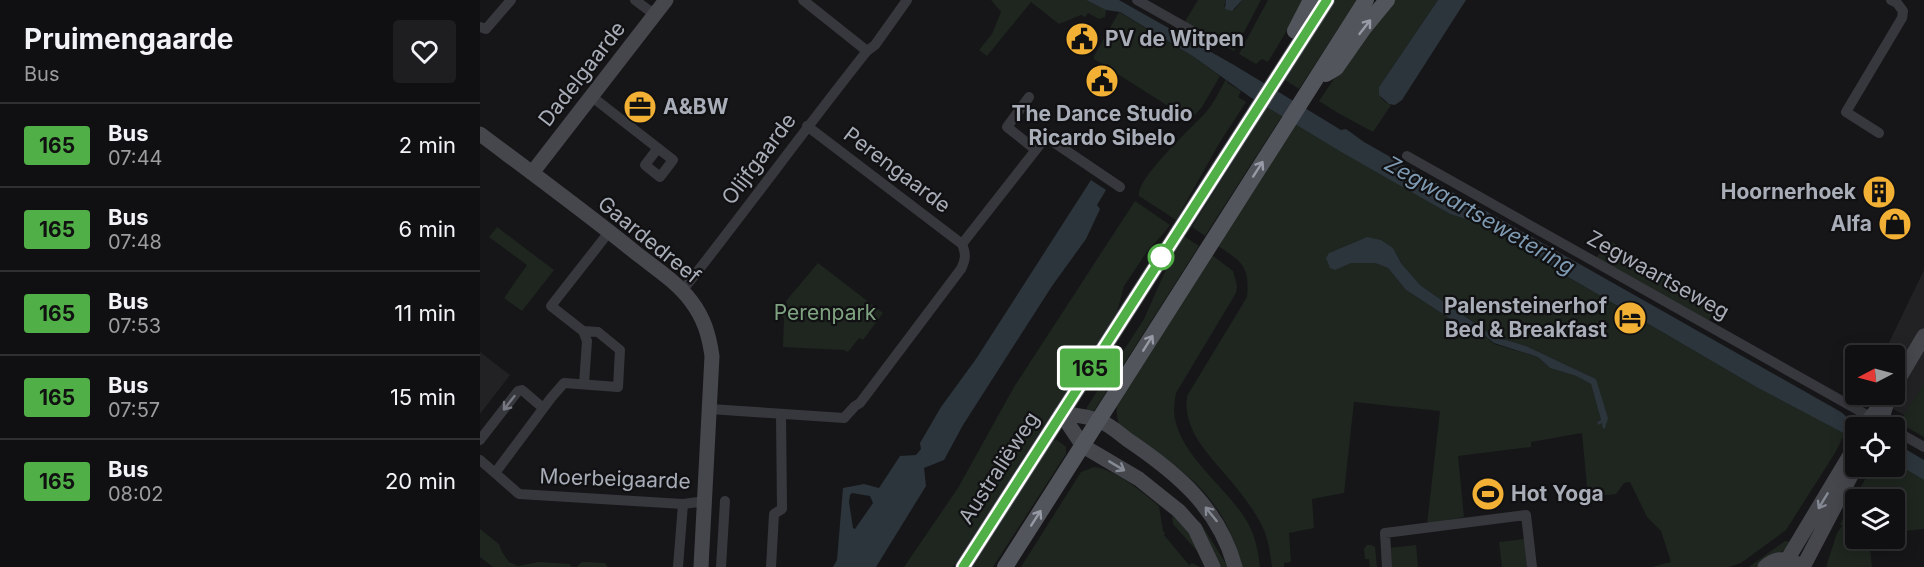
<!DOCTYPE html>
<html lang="en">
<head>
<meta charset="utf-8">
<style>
	:root { --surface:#101012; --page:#1e1e20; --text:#f1f3f6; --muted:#9c9d9f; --line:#303032 }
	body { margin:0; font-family:Inter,sans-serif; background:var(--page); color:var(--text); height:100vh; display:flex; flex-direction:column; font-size:22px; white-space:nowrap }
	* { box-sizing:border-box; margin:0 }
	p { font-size:20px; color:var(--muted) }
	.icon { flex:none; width:33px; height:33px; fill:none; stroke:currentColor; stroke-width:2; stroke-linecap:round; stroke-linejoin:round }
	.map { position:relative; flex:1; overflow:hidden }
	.sheet { display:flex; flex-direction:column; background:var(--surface); width:480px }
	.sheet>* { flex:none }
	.badge { padding:0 12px; border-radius:4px; font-size:21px; line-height:39px }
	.needle { width:39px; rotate:264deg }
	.buttons { position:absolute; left:1365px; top:345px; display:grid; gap:12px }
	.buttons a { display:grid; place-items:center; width:60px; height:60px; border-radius:6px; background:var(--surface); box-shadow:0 3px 15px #0003,0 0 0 2px var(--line); font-size:30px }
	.map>.badge { position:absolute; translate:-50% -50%; box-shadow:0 0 0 3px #fff }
	.round { display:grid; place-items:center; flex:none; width:63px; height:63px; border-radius:6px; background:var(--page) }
	.summary { display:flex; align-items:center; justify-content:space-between; height:102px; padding:0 24px }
	h1 { font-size:28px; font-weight:700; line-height:45px }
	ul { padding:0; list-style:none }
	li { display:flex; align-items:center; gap:18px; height:84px; padding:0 24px; border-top:2px solid var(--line) }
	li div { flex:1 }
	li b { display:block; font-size:22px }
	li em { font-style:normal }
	li .badge { min-width:66px; font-weight:700; text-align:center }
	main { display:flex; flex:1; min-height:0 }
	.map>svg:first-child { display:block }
</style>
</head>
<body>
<main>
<section class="sheet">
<div class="summary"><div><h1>Pruimengaarde</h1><p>Bus</p></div><a class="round"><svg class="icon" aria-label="heart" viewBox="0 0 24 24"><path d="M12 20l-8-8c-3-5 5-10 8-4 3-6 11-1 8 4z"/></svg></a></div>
<ul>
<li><span class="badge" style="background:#50af46;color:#111">165</span><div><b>Bus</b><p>07:44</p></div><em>2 min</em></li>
<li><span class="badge" style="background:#50af46;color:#111">165</span><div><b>Bus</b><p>07:48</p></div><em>6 min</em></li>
<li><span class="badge" style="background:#50af46;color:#111">165</span><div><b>Bus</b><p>07:53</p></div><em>11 min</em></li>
<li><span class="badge" style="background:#50af46;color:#111">165</span><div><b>Bus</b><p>07:57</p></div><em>15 min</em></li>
<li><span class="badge" style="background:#50af46;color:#111">165</span><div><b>Bus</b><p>08:02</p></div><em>20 min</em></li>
</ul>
</section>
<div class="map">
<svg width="1444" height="567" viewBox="0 0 1444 567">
	<rect width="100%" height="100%" fill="#161618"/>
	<path fill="#222225" d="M 1444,270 L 1444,426 L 1388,395 L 1414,394 L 1414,356 L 1403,355 Z
		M 0,352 L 30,375 L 0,414 Z"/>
	<path fill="#1e261f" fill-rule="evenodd" d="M 511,0 L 606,0 L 626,10 L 625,17 L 619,19 L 608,13 L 605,17 L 601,15 L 579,24 L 551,2 L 507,56 L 499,50 L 512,34 L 521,12 Z
		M 718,0 L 746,0 L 744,6 L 754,10 L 762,0 L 781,0 L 754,51 L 704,23 Z
		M 788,0 L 825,0 L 788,62 L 782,59 L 776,64 L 759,54 Z
		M 855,0 L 877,0 L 819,89 L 805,80 Z
		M 912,0 L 958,0 L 899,87 C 899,97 902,101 911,105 L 893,132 L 858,113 L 839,101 L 870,55 Z
		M 639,12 L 714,57 L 740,76 L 722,107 L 710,120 L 614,59 L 614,56 Z
		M 746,79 L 748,83 L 761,91 L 758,97 L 766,102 L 740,142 L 696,220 L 659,196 C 656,178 714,126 727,111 C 735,101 740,90 746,79 Z
		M 787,107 L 802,116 L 725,236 L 712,227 Z
		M 815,124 L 970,214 L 1025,232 L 1034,236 L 1078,271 L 1278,388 L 1365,433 L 1355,453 L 1306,530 L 1261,563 L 1249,567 L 1172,567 L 1191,562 L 1181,531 L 1167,517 L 1150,482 L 1144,483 L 1136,494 L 1108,497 L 1102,433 L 1051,442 L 1051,447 L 978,456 L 984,517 L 947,524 L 960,411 L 874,402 L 864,493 L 832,499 L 834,528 L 809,533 L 811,562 L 804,563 L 804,567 L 792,567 C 790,551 788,536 780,522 C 771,505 757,488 744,473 C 725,450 703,429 707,396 L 767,297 C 770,266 762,262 738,246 ZM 887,237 L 913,248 L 921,263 L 940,285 L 1013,336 L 1046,346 L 1116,379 L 1125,428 L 1122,423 L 1117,422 L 1121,420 L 1111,384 L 1096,376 L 1070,368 L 1058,357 L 1014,344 L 1003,334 L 980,327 L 966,316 L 926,290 L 908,268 L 895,263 L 871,263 L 849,253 Z
		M 655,201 L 690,225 L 683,234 L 668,250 L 644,286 L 637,312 L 473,567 L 424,567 L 478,488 L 534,387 Z
		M 17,227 L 74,270 L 42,311 L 24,298 L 47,265 L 9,237 Z
		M 704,236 L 719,246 L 614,411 L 607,410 L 607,407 L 664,319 L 695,249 Z
		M 1130,241 L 1238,303 L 1228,322 L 1116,258 Z
		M 732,255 L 753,271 L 757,286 L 756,293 L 696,393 C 695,398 694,405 694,411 C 696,452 745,486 765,518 C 775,534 778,550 780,567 L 761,567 C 746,495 700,467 642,430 C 637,422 636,414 637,404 Z
		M 338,263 L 403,313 L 383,340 L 379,338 L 368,352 L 364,350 L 303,347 L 304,318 L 298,313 L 308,311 L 306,301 Z
		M 1444,384 L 1444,437 L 1419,423 Z
		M 577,440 L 586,447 L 586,454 L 513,567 L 493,567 L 573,441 Z
		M 1415,463 L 1444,480 L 1444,529 L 1415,532 L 1414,500 L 1376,500 L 1376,538 L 1389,539 L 1392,567 L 1346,567 L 1357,533 L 1362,526 L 1360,524 L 1392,467 L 1414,466 Z
		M 614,467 C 633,468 664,493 679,506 L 683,531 L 685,533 L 684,535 L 709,565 L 712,563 L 720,567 L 541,567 L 601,472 Z
		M 692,514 L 711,536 L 718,552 L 693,524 Z
		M 720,522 L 748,567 L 739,567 L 729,541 L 718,523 Z
		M 0,529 L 19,544 L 22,552 L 29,562 L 38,566 L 59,562 L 90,564 L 90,566 L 96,567 L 102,562 L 125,563 L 128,567 L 13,567 L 0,557 Z
		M 1045,539 L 1047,565 L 1046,567 L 1022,567 L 1019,542 Z
		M 1305,541 L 1312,542 C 1301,557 1289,555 1277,567 L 1269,567 Z
		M 887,545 L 891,545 L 895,547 L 897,567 L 890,567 L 889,559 L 885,559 L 884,549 Z
		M 936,545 L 938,567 L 910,567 L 909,548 Z"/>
	<path fill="#2c353c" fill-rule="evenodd" d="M 606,0 L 639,0 L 754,65 L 861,130 L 866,129 L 884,142 L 1361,412 L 1374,423 L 1383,427 L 1376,428 L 1375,439 L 1278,388 L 1078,271 L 1034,236 L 1025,232 L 970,214 L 863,153 L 770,97 L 714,57 L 640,12 L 626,10 Z
		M 746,0 L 762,0 L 752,11 L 745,9 Z
		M 958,0 L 986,0 L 922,100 L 915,105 L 909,104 L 899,95 L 899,87 Z
		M 611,180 L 626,190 L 617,205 L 620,209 L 606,239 L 572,286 L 483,425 L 464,460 L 444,468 L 446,486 L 396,567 L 353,567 L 357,560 L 363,488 L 384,484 L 399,488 L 420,456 L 436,455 L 441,449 L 440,443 L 461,407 L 496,359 ZM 372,493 L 390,496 L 393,503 L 375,529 L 373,528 L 369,502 L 370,495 Z
		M 887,237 L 901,240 L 913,248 L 921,263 L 940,285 L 1013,336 L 1046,346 L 1116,379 L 1128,418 L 1125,428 L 1123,429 L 1122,423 L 1118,425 L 1117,422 L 1121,420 L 1111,384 L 1096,376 L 1070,368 L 1058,357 L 1014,343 L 1003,334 L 980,327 L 966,316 L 926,290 L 908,268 L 895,263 L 871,263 L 855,270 L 850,268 L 846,258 L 849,253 Z
		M 1415,443 L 1444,460 L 1444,480 L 1415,463 Z"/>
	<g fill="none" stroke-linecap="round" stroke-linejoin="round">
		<path stroke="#37383d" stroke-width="10" d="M 155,0 L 175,15
			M 323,0 L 387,51
			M 657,0 L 714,32
			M 0,27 L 6,29 L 31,0
			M 111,96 L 193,160 L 180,177 L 165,165 L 178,148
			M 549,97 L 527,127 L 556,150
			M 327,126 L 482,244
			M 1399,133 L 1366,112 L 1422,18 L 1423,11 L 1417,3 L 1411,0
			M 927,156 L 1410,428
			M 129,232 L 71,306 L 103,331 L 118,332 L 140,350 L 138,387 L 84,383 L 71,398 L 15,473 L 39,494 L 203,504 L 226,501
			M 202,291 C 265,212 324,130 387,51 L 395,45 L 427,0
			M 103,331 L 107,341 L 104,384
			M 230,409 L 364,418 L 375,406 L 380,403 L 481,269 C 486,259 486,254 482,244 L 566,137 L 640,187
			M 1414,430 L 1444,447
			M 0,440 L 38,391 L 42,390 L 63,408
			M 0,460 L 15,473
			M 198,567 L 203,504
			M 241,567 L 245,501
			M 291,567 L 294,514 L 302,509 L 301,415
			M 907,567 L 905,533 L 1046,515 L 1052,567"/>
		<path stroke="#45474d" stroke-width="15" d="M 0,134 C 52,173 105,212 156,253 C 175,268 197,282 211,301 C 224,318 229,335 232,356 L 221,567
			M 52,173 L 186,0
			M 1414,387 L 1444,336
			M 581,413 C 593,415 606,416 617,420 C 628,423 639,433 648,440 C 697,473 739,508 755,567
			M 581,413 L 603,446 L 659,479 L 699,511 L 715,529 L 733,567
			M 1385,428 L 1391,417 L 1410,394
			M 1399,428 L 1407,402
			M 1307,560 L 1376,445
			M 1285,567 C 1294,559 1305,557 1316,563
			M 1323,567 L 1376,466"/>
		<path stroke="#53555c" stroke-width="16" d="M 815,31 L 831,0
			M 846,74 L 856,68 L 884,28 L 907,0
			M 483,567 L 847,0
			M 525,567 L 886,0"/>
	</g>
	<defs><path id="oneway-shaft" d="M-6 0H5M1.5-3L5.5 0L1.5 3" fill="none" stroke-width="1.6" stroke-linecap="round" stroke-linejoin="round" transform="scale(1.5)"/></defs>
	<g stroke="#979ba6">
		<use href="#oneway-shaft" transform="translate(885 27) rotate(-52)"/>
		<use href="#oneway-shaft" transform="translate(778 169) rotate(-57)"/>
		<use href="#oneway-shaft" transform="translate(668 343) rotate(-58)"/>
		<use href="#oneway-shaft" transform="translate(556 518) rotate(-57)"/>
	</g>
	<use stroke="#757881" href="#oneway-shaft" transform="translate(29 403) rotate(128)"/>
	<g stroke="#858993">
		<use href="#oneway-shaft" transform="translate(637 466) rotate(31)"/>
		<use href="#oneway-shaft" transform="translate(1343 501) rotate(121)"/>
		<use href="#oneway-shaft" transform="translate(731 514) rotate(-129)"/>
	</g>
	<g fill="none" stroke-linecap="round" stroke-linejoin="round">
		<g stroke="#fff" stroke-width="14">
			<path id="line" d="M 483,567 L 847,0"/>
		</g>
		<use href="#line" stroke="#50af46" stroke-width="9"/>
	</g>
	<defs>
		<g id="civic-disc" transform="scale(1.725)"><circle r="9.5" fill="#f2b134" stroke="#111113"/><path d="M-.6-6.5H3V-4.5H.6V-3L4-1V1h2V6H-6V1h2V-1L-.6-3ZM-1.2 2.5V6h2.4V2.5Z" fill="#111"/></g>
		<g id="office-disc" transform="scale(1.725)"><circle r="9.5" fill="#f2b134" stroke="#111113"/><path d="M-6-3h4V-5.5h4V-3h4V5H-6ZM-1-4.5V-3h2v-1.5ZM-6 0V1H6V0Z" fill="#111"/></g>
		<g id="building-disc" transform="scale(1.725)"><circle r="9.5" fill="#f2b134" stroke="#111113"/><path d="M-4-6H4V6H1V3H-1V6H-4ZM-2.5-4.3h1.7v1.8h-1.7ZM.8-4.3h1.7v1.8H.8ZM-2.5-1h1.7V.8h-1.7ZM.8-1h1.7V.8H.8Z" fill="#111"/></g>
		<g id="shop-disc" transform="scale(1.725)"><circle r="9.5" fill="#f2b134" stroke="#111113"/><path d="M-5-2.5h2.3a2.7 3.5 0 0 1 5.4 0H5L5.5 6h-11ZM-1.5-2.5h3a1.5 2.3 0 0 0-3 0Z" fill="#111"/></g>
		<g id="hotel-disc" transform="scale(1.725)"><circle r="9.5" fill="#f2b134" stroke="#111113"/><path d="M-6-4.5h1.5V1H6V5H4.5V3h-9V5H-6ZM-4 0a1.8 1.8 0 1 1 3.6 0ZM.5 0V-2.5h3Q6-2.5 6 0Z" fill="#111"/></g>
		<g id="stadium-disc" transform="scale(1.725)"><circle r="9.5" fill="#f2b134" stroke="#111113"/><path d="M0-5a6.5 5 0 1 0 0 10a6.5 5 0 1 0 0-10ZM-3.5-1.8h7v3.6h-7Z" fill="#111"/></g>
	</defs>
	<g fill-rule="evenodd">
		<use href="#civic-disc" x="602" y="39"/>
		<use href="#civic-disc" x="622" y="81"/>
		<use href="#office-disc" x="160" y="107"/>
		<use href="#building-disc" x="1399" y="192"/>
		<use href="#shop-disc" x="1415" y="224"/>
		<use href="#hotel-disc" x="1150" y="318"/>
		<use href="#stadium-disc" x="1008" y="494"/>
	</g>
	<circle fill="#fff" stroke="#50af46" stroke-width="3" cx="681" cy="257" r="12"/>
	<g text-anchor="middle" stroke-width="4.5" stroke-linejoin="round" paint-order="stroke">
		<g font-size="21" font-weight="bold" fill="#a8adb8" stroke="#111113" text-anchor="start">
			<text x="625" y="46">PV de Witpen</text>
			<text x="183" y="114">A&amp;BW</text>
			<text x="622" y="121" text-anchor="middle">The Dance Studio<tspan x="622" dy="24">Ricardo Sibelo</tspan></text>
			<text x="1376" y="199" text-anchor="end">Hoornerhoek</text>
			<text x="1392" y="231" text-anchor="end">Alfa</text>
			<text x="1127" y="313" text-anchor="end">Palensteinerhof<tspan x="1127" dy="24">Bed &amp; Breakfast</tspan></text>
			<text x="1031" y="501">Hot Yoga</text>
		</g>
		<g font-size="21" fill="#a8adb8" stroke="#111113">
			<text transform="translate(102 74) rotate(-52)" y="7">Dadelgaarde</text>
			<text transform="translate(279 159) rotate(-53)" y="7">Olijfgaarde</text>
			<text transform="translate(417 170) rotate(37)" y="7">Perengaarde</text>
			<text transform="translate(169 240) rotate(39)" y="7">Gaardedreef</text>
			<text transform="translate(1178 275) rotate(29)" y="7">Zegwaartseweg</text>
			<text transform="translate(519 468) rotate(-57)" y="7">Australiëweg</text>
			<text transform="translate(135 479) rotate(2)" y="7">Moerbeigaarde</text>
		</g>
		<g font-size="21" fill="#7fa381" stroke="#111113">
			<text x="345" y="320">Perenpark</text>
		</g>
		<g font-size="22" font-style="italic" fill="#7f9bb3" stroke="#111113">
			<text transform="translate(1000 215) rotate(30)" y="8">Zegwaartsewetering</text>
		</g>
	</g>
</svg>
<div class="buttons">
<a><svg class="needle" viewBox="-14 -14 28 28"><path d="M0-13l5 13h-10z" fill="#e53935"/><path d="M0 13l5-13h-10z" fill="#9c9d9f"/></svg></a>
<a><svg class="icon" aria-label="locate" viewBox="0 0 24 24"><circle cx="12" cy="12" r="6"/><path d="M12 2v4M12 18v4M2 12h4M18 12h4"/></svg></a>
<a><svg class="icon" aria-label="layers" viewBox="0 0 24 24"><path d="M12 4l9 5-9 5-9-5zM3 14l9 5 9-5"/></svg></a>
</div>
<b class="badge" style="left:610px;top:368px;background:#50af46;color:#111">165</b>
</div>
</main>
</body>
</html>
